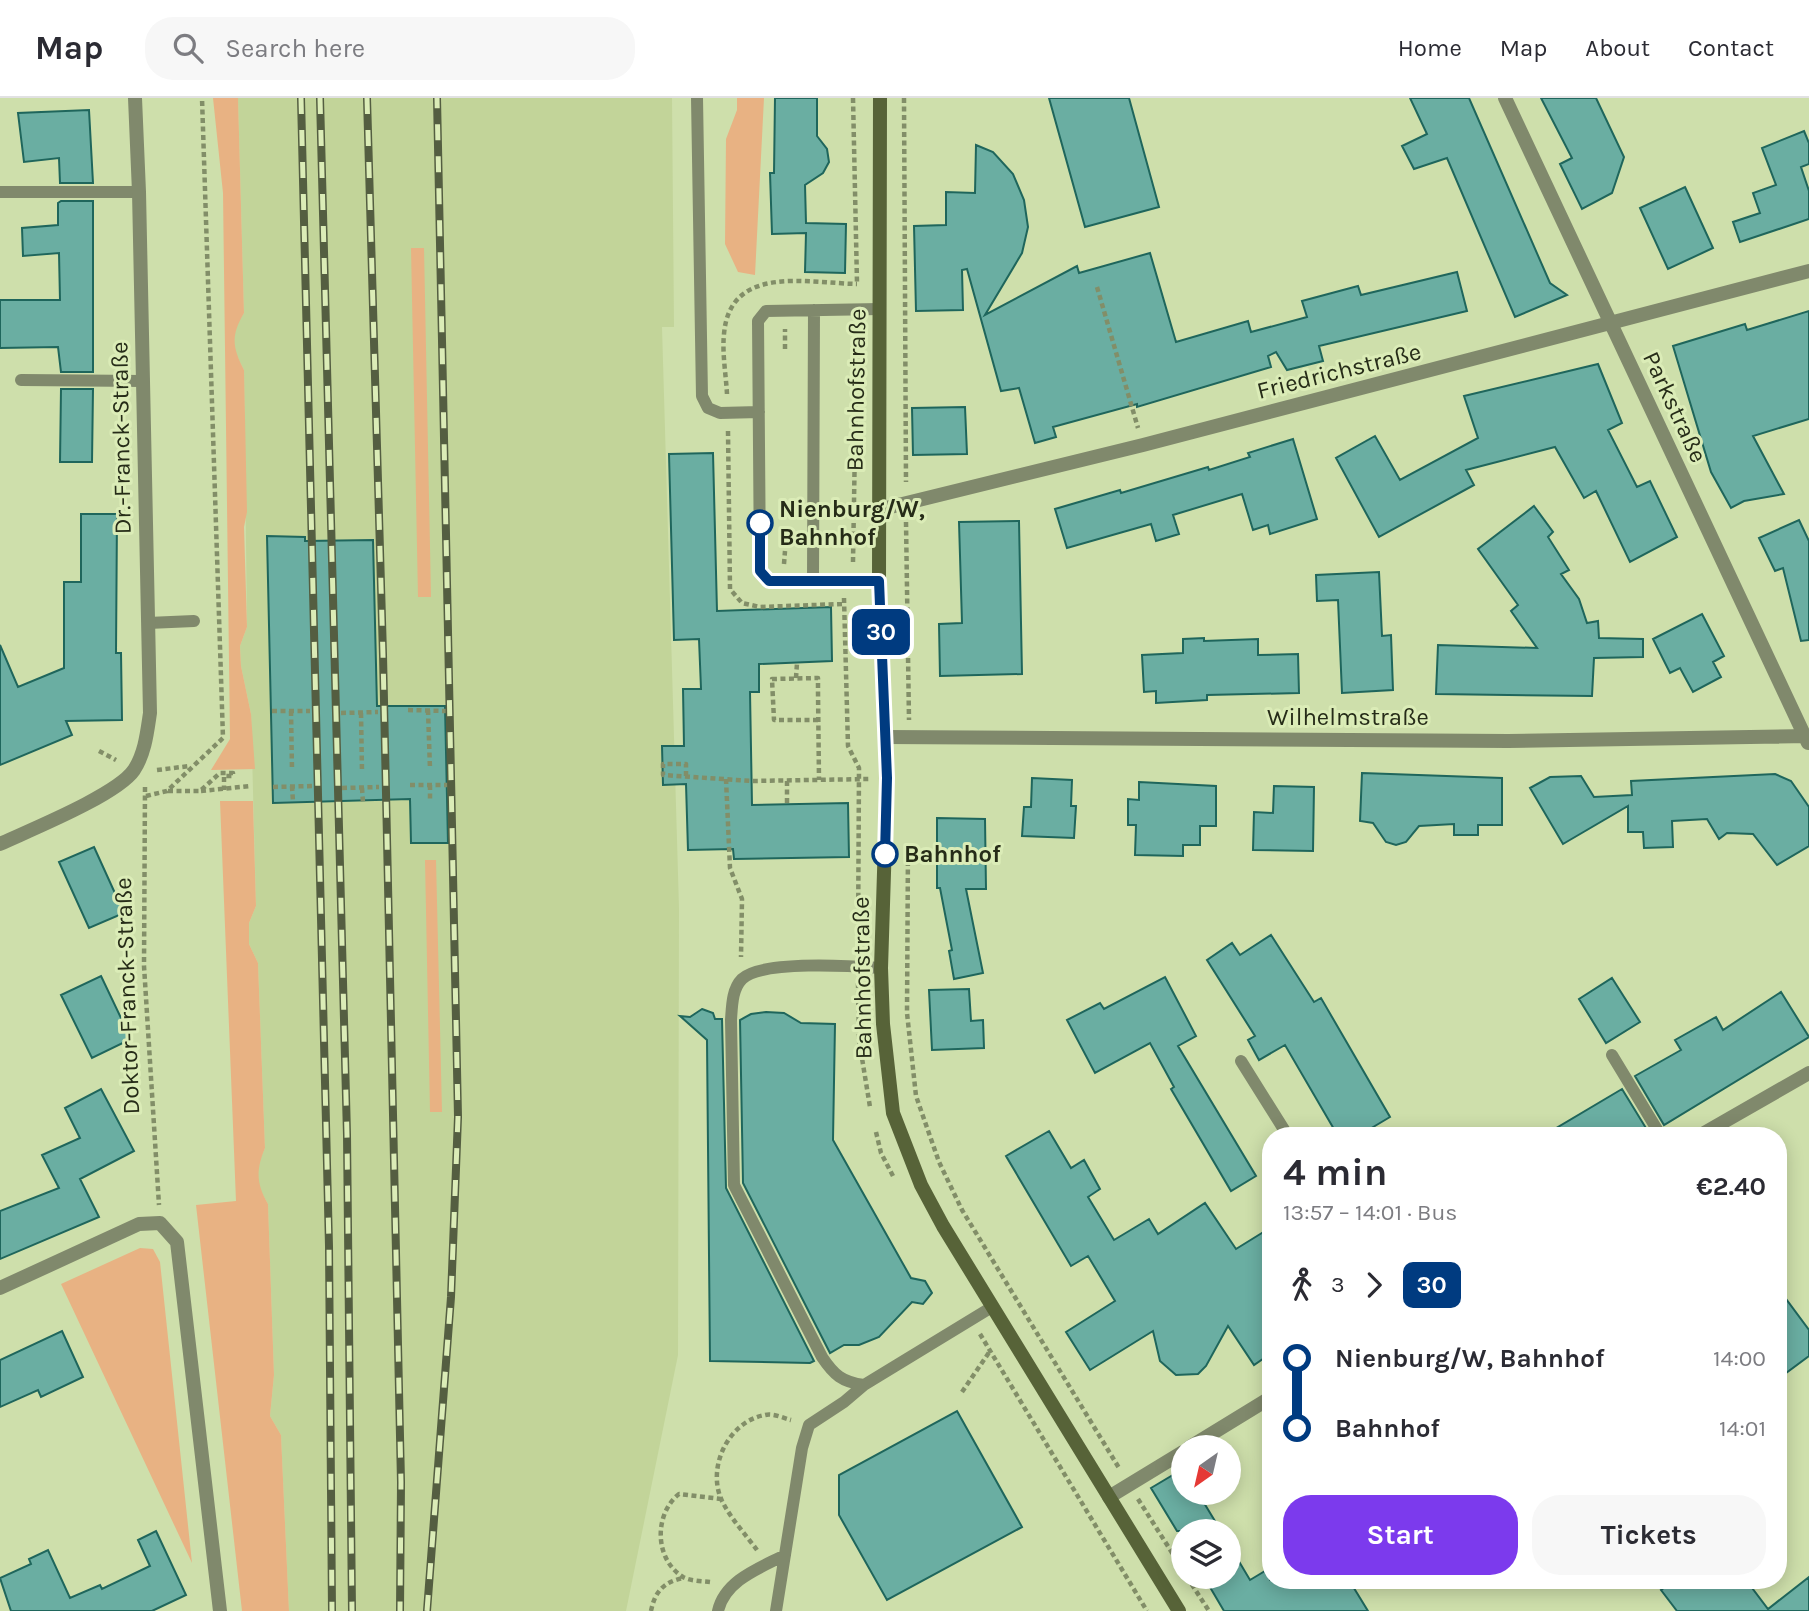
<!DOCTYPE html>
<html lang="en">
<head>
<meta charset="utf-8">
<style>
	:root { --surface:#fff; --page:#f7f7f7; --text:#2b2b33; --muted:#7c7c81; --line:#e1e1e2; --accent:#7c3aed }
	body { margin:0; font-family:Karla,sans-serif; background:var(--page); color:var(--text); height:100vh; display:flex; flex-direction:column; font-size:26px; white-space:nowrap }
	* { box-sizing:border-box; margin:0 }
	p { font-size:23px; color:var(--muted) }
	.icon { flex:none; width:38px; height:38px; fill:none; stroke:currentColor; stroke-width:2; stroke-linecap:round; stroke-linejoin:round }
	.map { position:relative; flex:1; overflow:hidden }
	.side { position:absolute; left:1262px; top:1029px; width:525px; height:462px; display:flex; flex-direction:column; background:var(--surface); border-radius:28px; box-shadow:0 4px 18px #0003 }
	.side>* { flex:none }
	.badge { padding:0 14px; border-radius:10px; font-size:24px; line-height:46px }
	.needle { width:46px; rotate:214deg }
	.fabs { position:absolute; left:1171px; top:1337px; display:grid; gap:14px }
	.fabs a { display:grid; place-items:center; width:70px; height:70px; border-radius:50%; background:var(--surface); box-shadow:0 4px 18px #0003; font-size:35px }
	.map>.badge { position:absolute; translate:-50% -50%; box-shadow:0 0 0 4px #fff }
	.legs { display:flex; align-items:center; gap:10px; height:77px; padding:0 21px; font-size:23px }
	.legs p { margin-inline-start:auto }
	.overview { display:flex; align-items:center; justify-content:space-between; height:119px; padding:0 21px }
	h1 { font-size:38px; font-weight:700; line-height:52px }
	.button { display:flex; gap:14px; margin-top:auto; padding:14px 21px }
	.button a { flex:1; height:80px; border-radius:28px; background:var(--accent); color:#fff; font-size:28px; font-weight:700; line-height:80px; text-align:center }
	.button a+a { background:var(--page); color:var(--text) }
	ul { padding:0 21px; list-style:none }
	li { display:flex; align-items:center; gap:24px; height:70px; font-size:26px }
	li i { display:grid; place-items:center; width:10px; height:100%; margin:0 9px; background:currentColor }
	li i::after { content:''; width:18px; height:18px; margin:-9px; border:5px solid; border-radius:50%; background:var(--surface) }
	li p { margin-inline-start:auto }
	li:first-child i { background:linear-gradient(#0000 50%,currentColor 0) }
	li:last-child i { background:linear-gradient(currentColor 50%,#0000 0) }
	header { display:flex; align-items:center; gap:42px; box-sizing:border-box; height:98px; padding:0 35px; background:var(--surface); border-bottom:2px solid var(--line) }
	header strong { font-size:33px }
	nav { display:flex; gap:38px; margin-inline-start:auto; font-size:24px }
	.search { width:490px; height:63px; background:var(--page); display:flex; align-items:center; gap:18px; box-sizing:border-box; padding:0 24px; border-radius:28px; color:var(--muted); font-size:26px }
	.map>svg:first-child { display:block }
</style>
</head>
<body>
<header>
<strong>Map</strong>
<div class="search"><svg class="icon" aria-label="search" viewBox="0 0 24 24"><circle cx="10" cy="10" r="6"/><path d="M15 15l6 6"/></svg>Search here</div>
<nav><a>Home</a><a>Map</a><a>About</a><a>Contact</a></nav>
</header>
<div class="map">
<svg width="1809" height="1513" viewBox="0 0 1809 1513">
	<rect width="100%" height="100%" fill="#cedfab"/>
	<path fill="#c2d499" d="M 238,0 L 672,0 L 674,229 L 662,229 L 679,810 L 678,1257 L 626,1513 L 289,1513 L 281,1337 L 270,1318 L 274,1277 L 268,1106 L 258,1088 L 257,1068 L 265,1050 L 258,865 L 249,846 L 249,825 L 256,808 L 251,616 L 241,568 L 240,548 L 247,529 L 244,272 L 234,252 L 233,232 L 244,215 Z"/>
	<path fill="#e8b283" d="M 213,0 L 238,0 L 244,215 C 231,237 232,249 244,272 L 247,414 L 244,429 L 247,529 L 240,548 L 241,568 L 251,616 L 255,671 L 211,672 L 230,641 L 223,95 Z
		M 737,0 L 764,0 L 755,177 L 738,174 L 725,146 L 726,41 L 737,12 Z
		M 411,150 L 424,150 L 431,499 L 418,499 Z
		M 220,703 L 253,703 L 256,808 L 249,825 L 249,846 L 258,865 L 265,1050 C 256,1072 256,1085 268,1106 L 274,1277 L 270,1318 L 281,1337 L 289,1513 L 242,1513 L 196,1107 L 236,1103 Z
		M 425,762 L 436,762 L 442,1014 L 430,1014 Z
		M 140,1150 L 153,1151 L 160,1164 L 192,1465 L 61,1186 Z"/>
	<path fill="#6aaea2" stroke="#1f665c" stroke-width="2" d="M 775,0 L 817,0 L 817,38 L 827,51 L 829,64 L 823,75 L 805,87 L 806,125 L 846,126 L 845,175 L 805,174 L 806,135 L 772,136 L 770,75 L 774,75 Z
		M 1049,0 L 1129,0 L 1159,109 L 1085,129 Z
		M 1410,0 L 1469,0 L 1550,185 L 1567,197 L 1515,219 L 1447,60 L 1414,71 L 1402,48 L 1427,36 Z
		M 1541,0 L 1596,0 L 1624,59 L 1612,95 L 1582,111 L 1560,66 L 1572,60 Z
		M 89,12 L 93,85 L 60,85 L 59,60 L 24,64 L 18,15 Z
		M 1804,33 L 1809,45 L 1809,66 L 1801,69 L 1809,93 L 1809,121 L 1740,144 L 1733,124 L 1760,115 L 1753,95 L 1776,87 L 1762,50 Z
		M 976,47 L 993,54 L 1013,76 L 1024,102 L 1028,129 L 1022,155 L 985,217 L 1077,168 L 1079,175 L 1150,155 L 1176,244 L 1248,223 L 1251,234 L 1307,219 L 1302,203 L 1358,188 L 1361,197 L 1457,174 L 1467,213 L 1319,248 L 1323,263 L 1287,272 L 1276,254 L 1268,258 L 1271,269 L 1137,309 L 1137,306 L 1053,329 L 1056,339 L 1035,345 L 1019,290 L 1001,293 L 967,171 L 962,172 L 963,212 L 916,213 L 914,128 L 946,127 L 946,94 L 975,95 Z
		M 1685,89 L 1713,150 L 1668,171 L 1640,110 Z
		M 61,103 L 93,103 L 93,274 L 61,274 L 58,249 L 0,250 L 0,202 L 60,202 L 59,155 L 23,158 L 22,130 L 58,127 L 58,105 Z
		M 1809,213 L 1809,321 L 1753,338 L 1784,396 L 1744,403 L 1731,410 L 1711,374 L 1673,248 L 1745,226 L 1747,232 Z
		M 1598,266 L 1622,325 L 1608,332 L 1637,389 L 1650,383 L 1677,439 L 1630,464 L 1596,393 L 1584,400 L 1555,349 L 1466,372 L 1474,387 L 1379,439 L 1336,360 L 1375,338 L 1400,382 L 1478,340 L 1464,298 Z
		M 61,291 L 93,291 L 92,364 L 60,364 Z
		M 965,309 L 967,356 L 913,357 L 912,310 Z
		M 1293,341 L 1317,421 L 1270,436 L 1268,427 L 1253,432 L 1242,396 L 1173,417 L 1179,436 L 1156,443 L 1151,426 L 1067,450 L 1055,411 L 1120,392 L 1121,395 L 1208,369 L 1209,372 L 1250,359 L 1248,355 Z
		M 713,355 L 717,513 L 831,509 L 832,563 L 759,566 L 759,594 L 750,594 L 752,707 L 848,705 L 849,759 L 734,761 L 733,751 L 688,752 L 686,686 L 663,687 L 662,648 L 684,648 L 683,591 L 701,591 L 699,541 L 674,542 L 669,356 Z
		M 1534,408 L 1553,434 L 1548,439 L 1569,472 L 1561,476 L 1579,501 L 1587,525 L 1598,523 L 1599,540 L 1643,541 L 1643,559 L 1594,560 L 1592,598 L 1436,596 L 1438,547 L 1537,550 L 1511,513 L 1518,507 L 1478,451 Z
		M 81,416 L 117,416 L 116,555 L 121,555 L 122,622 L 66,623 L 72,637 L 0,667 L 0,547 L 18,589 L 64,570 L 64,484 L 81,484 Z
		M 1799,422 L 1809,443 L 1809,542 L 1801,543 L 1783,470 L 1775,473 L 1759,440 Z
		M 1019,423 L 1022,576 L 940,578 L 939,526 L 962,525 L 959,424 Z
		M 267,438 L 305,439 L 305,443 L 373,442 L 377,608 L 445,608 L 448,745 L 411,745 L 410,701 L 273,705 Z
		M 1379,474 L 1382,538 L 1391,537 L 1393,592 L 1342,595 L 1338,502 L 1317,503 L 1316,477 Z
		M 1702,516 L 1724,558 L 1713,564 L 1721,579 L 1693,594 L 1680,570 L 1670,575 L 1653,541 Z
		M 1204,540 L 1204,543 L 1258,541 L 1258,557 L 1298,556 L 1299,595 L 1207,597 L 1207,602 L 1156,605 L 1156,593 L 1144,594 L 1142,557 L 1183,555 L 1183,541 Z
		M 1362,675 L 1502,680 L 1502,727 L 1478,727 L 1478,737 L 1454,737 L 1454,726 L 1419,728 L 1406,744 L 1396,747 L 1386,744 L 1373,725 L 1360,723 Z
		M 1775,676 L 1791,683 L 1809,709 L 1809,748 L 1777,767 L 1753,736 L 1727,735 L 1719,741 L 1707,721 L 1672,723 L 1673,749 L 1644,750 L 1643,734 L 1628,734 L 1628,708 L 1563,746 L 1530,690 L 1550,679 L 1581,678 L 1594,699 L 1632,697 L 1631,683 Z
		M 1032,680 L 1072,682 L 1071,708 L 1076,708 L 1074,740 L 1022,738 L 1024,709 L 1031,709 Z
		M 1139,684 L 1216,688 L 1216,728 L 1200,728 L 1200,747 L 1183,747 L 1183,758 L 1135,757 L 1136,727 L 1128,727 L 1128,701 L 1139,702 Z
		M 1274,688 L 1314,689 L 1313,753 L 1253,752 L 1254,714 L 1273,715 Z
		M 937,720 L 985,721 L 986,791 L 966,791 L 983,875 L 954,881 L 949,853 L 952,852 L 940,790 L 937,790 Z
		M 94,749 L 124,815 L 89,830 L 59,764 Z
		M 1271,837 L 1314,904 L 1321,900 L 1390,1019 L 1358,1038 L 1338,1038 L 1285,947 L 1259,962 L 1248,942 L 1255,938 L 1207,862 L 1232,845 L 1240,857 Z
		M 101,878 L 131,941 L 92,960 L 61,897 Z
		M 1165,879 L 1196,938 L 1178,948 L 1256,1078 L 1231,1093 L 1171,991 L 1174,989 L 1150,945 L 1095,975 L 1067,922 L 1100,905 L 1104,911 Z
		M 1612,880 L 1640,924 L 1606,945 L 1579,901 Z
		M 969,891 L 971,923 L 983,922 L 984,950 L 932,952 L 929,892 Z
		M 1781,894 L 1809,939 L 1664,1027 L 1635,978 L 1681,952 L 1675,942 L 1716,919 L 1723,932 Z
		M 702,911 L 713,915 L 715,921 L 722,921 L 726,1090 L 814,1263 L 810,1265 L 710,1263 L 707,942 L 680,918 L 690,919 Z
		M 766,914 L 784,915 L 801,925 L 835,926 L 833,1042 L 911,1180 L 925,1183 L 932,1195 L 923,1206 L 912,1204 L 879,1239 L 859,1247 L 844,1247 L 830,1255 L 743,1085 L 740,922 L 751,916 Z
		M 101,991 L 134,1053 L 80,1081 L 99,1119 L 0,1161 L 0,1113 L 59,1090 L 42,1057 L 80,1040 L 65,1010 Z
		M 1622,991 L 1649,1035 L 1543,1038 Z
		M 1049,1033 L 1071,1070 L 1084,1062 L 1100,1091 L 1088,1099 L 1114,1142 L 1149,1121 L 1158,1136 L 1205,1105 L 1236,1151 L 1270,1130 L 1270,1256 L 1254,1267 L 1228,1228 L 1206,1268 L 1198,1276 L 1176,1277 L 1160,1263 L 1153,1233 L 1090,1272 L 1066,1234 L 1115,1203 L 1088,1158 L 1071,1168 L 1006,1058 Z
		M 1778,1190 L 1809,1232 L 1809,1258 L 1778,1281 Z
		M 62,1233 L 83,1279 L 41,1299 L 38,1292 L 0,1309 L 0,1262 Z
		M 957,1313 L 1022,1429 L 887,1502 L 839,1417 L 839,1377 Z
		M 1183,1371 L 1183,1395 L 1198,1395 L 1221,1433 L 1177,1433 L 1151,1390 Z
		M 156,1433 L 186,1497 L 152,1513 L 11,1513 L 0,1480 L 31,1466 L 29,1461 L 48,1452 L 70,1500 L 100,1487 L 102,1491 L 150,1468 L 138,1442 Z
		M 1228,1445 L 1250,1482 L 1270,1470 L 1270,1482 L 1349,1482 L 1368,1513 L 1224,1513 L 1204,1479 L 1228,1479 Z
		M 1809,1479 L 1809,1513 L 1677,1513 L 1661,1492 L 1675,1482 L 1746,1482 L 1768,1511 Z"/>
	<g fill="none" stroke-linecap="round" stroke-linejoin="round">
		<path stroke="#828e68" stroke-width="4.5" stroke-dasharray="5 3.5" stroke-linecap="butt" d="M 853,0 L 857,185
			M 904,0 L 906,384
			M 1097,189 L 1138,330
			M 785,251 L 785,231
			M 727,296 C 726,277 722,255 724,236 C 730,166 807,185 857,186
			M 728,333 L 730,491 L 742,505 L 760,509 L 842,506
			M 906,424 L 909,622
			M 853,464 L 856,284
			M 784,466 L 785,453
			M 844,500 L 848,648 L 859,670 L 858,852
			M 796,580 L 797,565
			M 408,612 L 446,613
			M 428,612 L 430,671
			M 272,613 L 310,613
			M 291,613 L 292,672
			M 341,615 L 378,614
			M 361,615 L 362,673
			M 818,622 L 774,622 L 772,581 L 818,580 L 818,593 L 819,682
			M 99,653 L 116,662
			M 157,672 L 190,668
			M 686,678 L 686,666 L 663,666 L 663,677 L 752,683 L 869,681
			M 726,681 L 730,770 L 742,801 L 741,859
			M 787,683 L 787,707
			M 410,687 L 449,687
			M 430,687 L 430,702
			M 292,688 L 293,704
			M 145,689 L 144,868 L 159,1107
			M 273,689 L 312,688
			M 342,690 L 379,689
			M 362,690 L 363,705
			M 168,693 L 200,693 L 220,675 L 233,675 L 233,678 L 224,678 L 224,692
			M 201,693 L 250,688
			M 146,698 L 167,693 L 223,640 L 202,0
			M 908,746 L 907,915 L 916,998 L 939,1064 L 962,1112 L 1119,1370
			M 858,885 L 859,942 L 870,1009
			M 876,1034 L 881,1055 L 893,1078
			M 980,1236 L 1147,1513
			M 962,1294 L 990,1253
			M 1138,1401 L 1183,1472
			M 757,1452 C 746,1437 731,1421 722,1403 C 706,1369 729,1323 765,1317 C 773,1315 783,1320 791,1322
			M 1187,1479 L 1209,1513
			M 710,1484 C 702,1483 690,1483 683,1479 C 654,1461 654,1416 679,1396 L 721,1401
			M 651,1513 C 655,1493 664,1484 683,1480"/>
		<path stroke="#80896c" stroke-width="12" d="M 697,0 L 702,298 L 708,310 L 720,315 L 759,314
			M 0,94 L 139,94
			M 21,282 L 143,283
			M 813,483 L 814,212
			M 879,483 L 769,483 L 760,473 L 758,223 L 766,213 L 880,211
			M 148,525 L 194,523
			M 1612,957 L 1661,1038
			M 1241,963 L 1288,1038
			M 864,1287 C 842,1284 834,1277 822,1259 L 734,1087 L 731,922 C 732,908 732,891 742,881 C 761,862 853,868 881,870
			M 718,1513 C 725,1482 760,1470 785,1457
			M 776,1513 L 802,1350 L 809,1327 L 844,1304 L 864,1287 L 992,1209"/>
		<path stroke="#80896c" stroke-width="14" d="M 1505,0 L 1808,645
			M 878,412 L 1143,347 L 1809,173
			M 886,639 L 1508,643 L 1809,638
			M 0,746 C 30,732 117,697 134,672 C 145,655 147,635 150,615 L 139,94 L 135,0
			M 1699,1038 L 1809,975
			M 0,1190 L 139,1126 L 160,1125 L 177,1144 L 220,1513
			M 1190,1349 L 1270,1300
			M 1109,1399 L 1183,1354"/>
		<path stroke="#576338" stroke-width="14" d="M 880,0 L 879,483 L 887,679 L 881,870 L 883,926 L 893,1015 L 921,1087 L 943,1128 L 1179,1513"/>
		<g stroke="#545e41" stroke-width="8">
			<path id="rail" d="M 301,0 L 329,1148 L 332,1513
				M 320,0 L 347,1037 L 352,1513
				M 367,0 L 383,557 L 401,1384 L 400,1513
				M 427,1513 L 451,1199 L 458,1019 L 437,0"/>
		</g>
		<use href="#rail" stroke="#dbecb7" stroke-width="5" stroke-dasharray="16" stroke-linecap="butt"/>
	</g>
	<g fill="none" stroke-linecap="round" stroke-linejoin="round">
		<g stroke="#fff" stroke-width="16">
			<path id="line-1" d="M 760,425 L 760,473 L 769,483 L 879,483 L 887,680 L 885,756"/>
		</g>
		<use href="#line-1" stroke="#003b80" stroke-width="10"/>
	</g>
	<g fill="#fff" stroke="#003b80" stroke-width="3.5">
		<circle cx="760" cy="425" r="12"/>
		<circle cx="885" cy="756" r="12"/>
	</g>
	<g text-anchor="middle" stroke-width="6" stroke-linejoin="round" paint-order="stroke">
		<g font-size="24" fill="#262c18" stroke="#dbecb7">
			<text transform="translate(1339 273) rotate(-14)" y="8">Friedrichstraße</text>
			<text transform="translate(856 292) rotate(-89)" y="8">Bahnhofstraße</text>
			<text transform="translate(1675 309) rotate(65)" y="8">Parkstraße</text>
			<text transform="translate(121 340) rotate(-91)" y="8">Dr.-Franck-Straße</text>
			<text x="1348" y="627">Wilhelmstraße</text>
			<text transform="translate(862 880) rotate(-91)" y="8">Bahnhofstraße</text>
			<text transform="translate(127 898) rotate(-92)" y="8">Doktor-Franck-Straße</text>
		</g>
		<g font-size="24" font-weight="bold" fill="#262c18" stroke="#dbecb7" text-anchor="start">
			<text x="779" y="419">Nienburg/W,<tspan x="779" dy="28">Bahnhof</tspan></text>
			<text x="904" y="764">Bahnhof</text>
		</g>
	</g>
</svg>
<div class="fabs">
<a><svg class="needle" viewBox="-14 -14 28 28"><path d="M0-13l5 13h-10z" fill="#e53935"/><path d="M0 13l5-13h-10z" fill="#7c7c81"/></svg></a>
<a><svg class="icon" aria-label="layers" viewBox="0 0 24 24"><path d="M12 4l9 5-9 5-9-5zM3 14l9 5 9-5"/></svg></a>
</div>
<b class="badge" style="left:881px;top:534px;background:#003b80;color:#fff">30</b>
<section class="side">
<div class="overview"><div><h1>4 min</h1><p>13:57 – 14:01 · Bus</p></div><b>€2.40</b></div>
<div class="legs"><svg class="icon" aria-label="walk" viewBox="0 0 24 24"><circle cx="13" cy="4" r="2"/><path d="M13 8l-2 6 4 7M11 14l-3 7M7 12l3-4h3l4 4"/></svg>3<svg class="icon" aria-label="forward" viewBox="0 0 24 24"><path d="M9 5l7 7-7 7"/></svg><b class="badge" style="background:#003b80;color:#fff">30</b></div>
<ul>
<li><i style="color:#003b80"></i><b>Nienburg/W, Bahnhof</b><p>14:00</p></li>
<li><i style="color:#003b80"></i><b>Bahnhof</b><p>14:01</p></li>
</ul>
<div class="button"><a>Start</a><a>Tickets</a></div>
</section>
</div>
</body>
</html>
